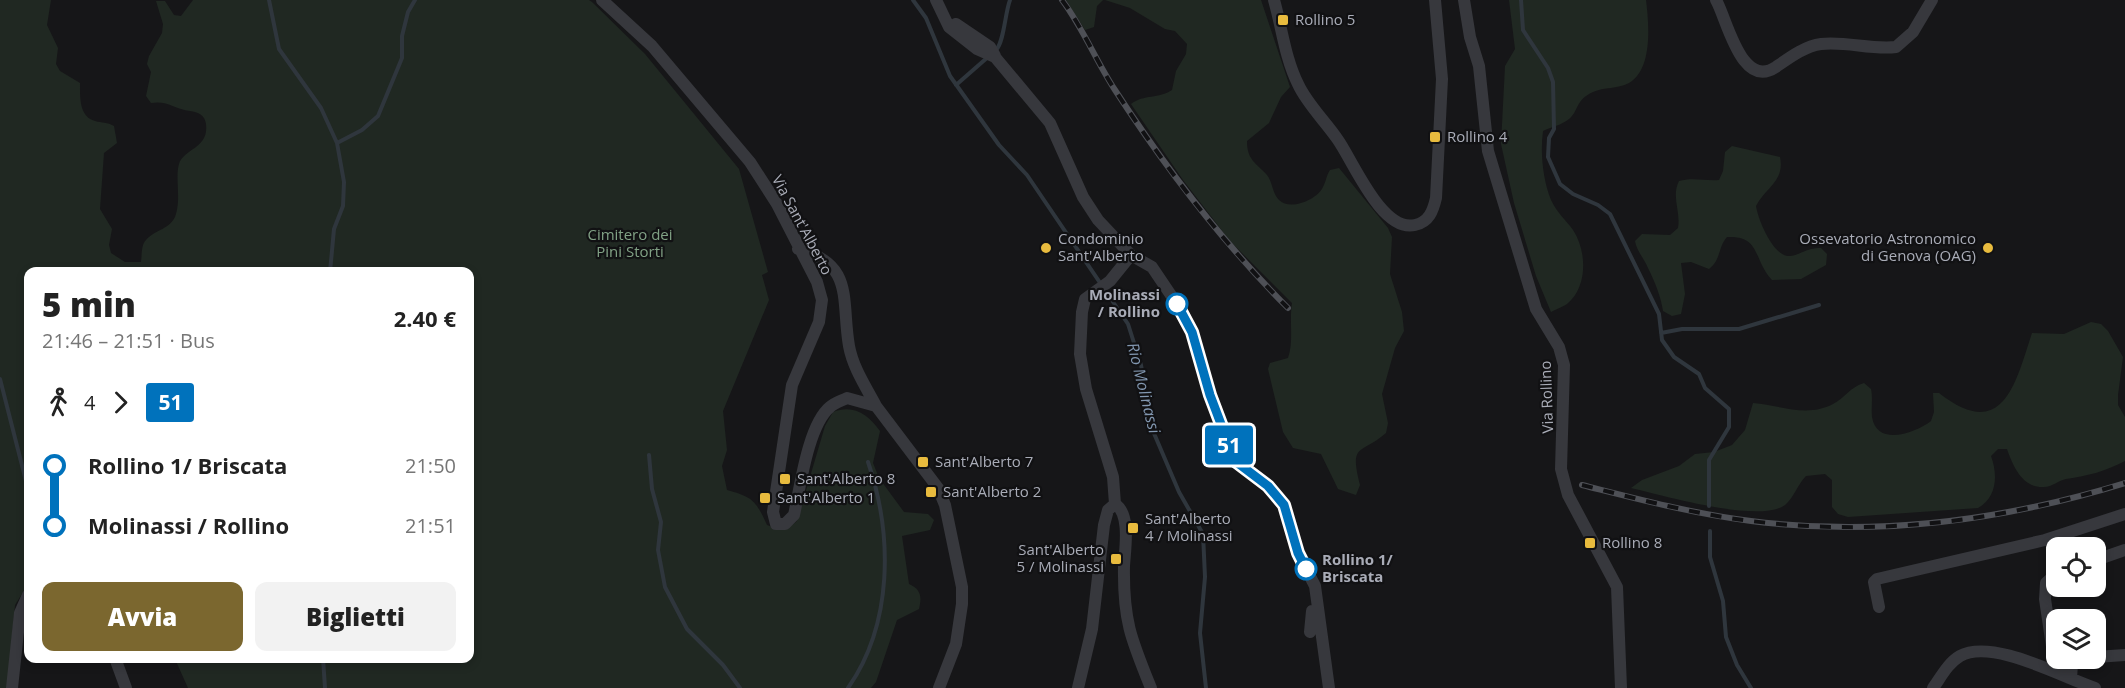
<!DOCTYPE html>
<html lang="it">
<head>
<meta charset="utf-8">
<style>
	:root { --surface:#fff; --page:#f2f2f2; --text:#222; --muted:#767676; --accent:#7b672f }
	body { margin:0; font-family:"Open Sans",sans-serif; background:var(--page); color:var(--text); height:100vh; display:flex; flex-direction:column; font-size:22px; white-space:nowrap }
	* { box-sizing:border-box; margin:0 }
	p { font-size:20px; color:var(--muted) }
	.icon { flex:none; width:33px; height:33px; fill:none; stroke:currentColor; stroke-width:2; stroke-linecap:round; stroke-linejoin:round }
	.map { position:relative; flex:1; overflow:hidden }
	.sheet { position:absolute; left:24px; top:267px; width:450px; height:396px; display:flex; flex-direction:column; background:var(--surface); border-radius:12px; box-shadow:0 3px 9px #0003 }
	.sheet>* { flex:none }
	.badge { padding:0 12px; border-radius:4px; font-size:21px; line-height:39px }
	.controls { position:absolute; left:2046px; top:537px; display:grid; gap:12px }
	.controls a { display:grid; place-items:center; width:60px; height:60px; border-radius:12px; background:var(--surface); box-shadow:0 3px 9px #0003; font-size:30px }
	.map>.badge { position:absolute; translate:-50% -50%; box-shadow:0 0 0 3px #fff }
	.legs { display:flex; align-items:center; gap:9px; height:66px; padding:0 18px; font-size:20px }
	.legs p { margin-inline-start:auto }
	.overview { display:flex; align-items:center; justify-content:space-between; height:102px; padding:0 18px }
	h1 { font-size:33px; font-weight:800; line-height:45px }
	.button { display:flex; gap:12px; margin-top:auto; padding:12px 18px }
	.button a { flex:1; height:69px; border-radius:12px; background:var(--accent); color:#fff; font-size:24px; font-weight:800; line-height:69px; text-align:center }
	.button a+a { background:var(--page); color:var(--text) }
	ul { padding:0 18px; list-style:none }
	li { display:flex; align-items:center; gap:21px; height:60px; font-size:22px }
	li i { display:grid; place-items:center; width:9px; height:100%; margin:0 8px; background:currentColor }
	li i::after { content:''; width:15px; height:15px; margin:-8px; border:4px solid; border-radius:50%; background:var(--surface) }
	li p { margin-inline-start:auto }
	li:first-child i { background:linear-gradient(#0000 50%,currentColor 0) }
	li:last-child i { background:linear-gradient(currentColor 50%,#0000 0) }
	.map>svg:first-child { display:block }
</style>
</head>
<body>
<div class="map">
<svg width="2125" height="688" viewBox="0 0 2125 688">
	<rect width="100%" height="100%" fill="#161618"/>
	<path fill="#202822" d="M 0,0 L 51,0 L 47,25 L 58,48 L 56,64 L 60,71 L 80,83 C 80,97 79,117 95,121 C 102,123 107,122 114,126 L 117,143 L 104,153 L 100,209 L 112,229 L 109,245 L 111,253 L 125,262 L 141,262 C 142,255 141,245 146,240 C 154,230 172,229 176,214 C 181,198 175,177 179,164 C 184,148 209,149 206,124 C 205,115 198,112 190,111 C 175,109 167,100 151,103 L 146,96 L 151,72 L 147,64 L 149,56 L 162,33 L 163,24 L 156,1 L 165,1 L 174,15 L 181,16 L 193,0 L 589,0 L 592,2 L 645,54 L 739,169 L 768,272 L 762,275 L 769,300 L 723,411 L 727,450 L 722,466 L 727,490 C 753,497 756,501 767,525 C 779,530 788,530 797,521 L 825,426 L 833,412 C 853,404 868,414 880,431 L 873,463 L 879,478 L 904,512 L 928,514 L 934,520 L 930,530 L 902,536 L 909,584 C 921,589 922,597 919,609 L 897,620 L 876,682 L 871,688 L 188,688 L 175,659 L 470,658 L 470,272 L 28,272 L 28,584 L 15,605 L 7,688 L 0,688 Z
		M 1066,0 L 1103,0 L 1097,6 L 1094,27 L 1085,30 Z
		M 1105,0 L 1261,0 L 1290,87 L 1281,97 L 1269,123 L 1247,141 C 1247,160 1256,163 1267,175 C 1273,183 1272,193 1279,200 C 1290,211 1317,200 1323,187 C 1326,182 1326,176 1330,170 L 1339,168 L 1388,228 L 1392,237 L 1390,274 L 1402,312 L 1404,331 L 1395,348 L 1382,394 L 1388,423 L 1386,433 C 1361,455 1349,442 1360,485 L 1356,495 L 1338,489 L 1321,454 L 1293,448 L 1283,432 L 1268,369 L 1270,363 L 1288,358 C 1294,341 1289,321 1292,303 L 1230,241 L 1183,180 L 1131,104 C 1144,94 1159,99 1172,90 L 1176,71 L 1186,54 L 1187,44 L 1175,31 L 1165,29 L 1130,8 Z
		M 1509,0 L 1646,0 C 1649,24 1653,69 1629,83 C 1617,89 1604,87 1593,92 C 1575,100 1579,111 1569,119 C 1562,125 1551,127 1543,131 C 1540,153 1543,180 1551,200 C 1557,213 1566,220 1573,230 C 1587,251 1588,287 1567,304 C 1563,307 1556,309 1551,312 L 1536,276 L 1514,203 L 1501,144 L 1505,66 L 1515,49 Z
		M 1732,146 L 1780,157 C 1785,181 1766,187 1756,206 C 1758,220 1774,258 1790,256 C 1801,255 1805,248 1821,248 L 1827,254 L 1826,265 L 1801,279 L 1772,280 C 1753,260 1761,235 1727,237 C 1718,247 1721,260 1709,269 L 1691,262 L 1681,263 L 1685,294 L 1681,314 L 1672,316 L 1663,311 C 1661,297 1655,282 1648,268 C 1644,258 1637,252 1635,241 L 1642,234 L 1670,235 L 1678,228 C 1681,211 1671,197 1679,181 C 1692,177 1705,181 1719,180 L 1723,171 L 1725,152 Z
		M 2091,322 L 2101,324 L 2108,331 L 2123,357 L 2118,395 L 2118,405 L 2125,417 L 2125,461 C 2106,471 2088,476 2066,479 C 2059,480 2052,487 2044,487 C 2022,488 2013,466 2007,449 L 1998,449 L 1991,456 C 1998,475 1997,497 1978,508 L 1848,517 L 1838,514 L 1832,507 L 1832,480 L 1825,474 L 1806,476 C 1798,484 1793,499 1785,505 C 1760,524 1662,495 1631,488 L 1642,480 L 1679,466 L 1695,454 L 1714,452 L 1732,445 L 1745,430 L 1753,403 C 1779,405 1807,418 1833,404 C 1845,398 1850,387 1864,383 L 1871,389 C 1873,399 1871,408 1872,417 C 1877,448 1917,432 1931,421 L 1934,412 L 1933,393 L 1939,393 C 2004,444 2016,381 2032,333 L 2064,334 Z"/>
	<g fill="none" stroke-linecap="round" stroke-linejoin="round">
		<path stroke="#2f363d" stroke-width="4" d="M 269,0 L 279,49 L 321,108 L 337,143 L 344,182 L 343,206 L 334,229 L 330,272
			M 913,0 L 926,18 L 950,76 L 999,145 L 1027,175 L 1128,324 L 1141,365 L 1153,431 L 1179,492 L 1203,534 L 1205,577 L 1200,633 L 1206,688
			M 1521,0 L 1523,30 L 1548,68 L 1553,82 L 1554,129 L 1549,138 L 1548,157 L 1560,184 L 1573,194 L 1598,205 L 1610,214 L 1659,314 L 1662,340 L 1674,357 L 1699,374 L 1705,388 L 1729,409 L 1729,427 L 1709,460 L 1709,506
			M 996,50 C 1004,42 1005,13 1010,0
			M 956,85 L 988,57
			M 337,143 L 362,130 L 378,116 L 402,58 L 402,36 L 408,12 L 415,0
			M 1661,333 L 1682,329 L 1739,329 L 1819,305
			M 0,379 L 28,489
			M 649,455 L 652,489 L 661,522 L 658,550 L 665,587 L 687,629 L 723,665 L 740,688
			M 1710,531 L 1710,557 L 1723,601 L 1726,637 L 1737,665 L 1751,688
			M 323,658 L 325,688
			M 848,688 C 893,624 893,535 868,462"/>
		<path stroke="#37383d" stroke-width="12" d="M 602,0 L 652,46 L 750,162 L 777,204 L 817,282 L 822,300 L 819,322 L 792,385 L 773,512 L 776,524 L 785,524 L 794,515 C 800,488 808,425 830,407 C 834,403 841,401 847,398 L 876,406 L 938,488 L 945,505 L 962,587 L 962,604 L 956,644 L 939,688
			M 936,0 L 949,27 L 977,49 L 995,57 L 1050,123 L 1083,197 L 1098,220 L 1131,255
			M 1274,0 C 1282,28 1285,58 1298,84 C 1307,104 1326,122 1338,140 C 1353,161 1382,233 1415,225 C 1429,222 1433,211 1436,198 L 1442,79 L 1435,0
			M 1464,0 L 1470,37 L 1479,66 L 1488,151 L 1536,309 L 1559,347 L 1564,365 L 1561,469 L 1568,495 L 1617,587 L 1621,688
			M 1716,0 C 1727,19 1741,90 1776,67 C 1789,58 1805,46 1821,44 C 1846,41 1871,50 1896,47 L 1913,32 L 1932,0
			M 956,24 L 990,47 L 995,56
			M 798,249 C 855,264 841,300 849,346 C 853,368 866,387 876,406
			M 1115,504 L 1113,477 L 1086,389 L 1080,354 L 1082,312 L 1085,299 L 1110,281 L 1131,255 L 1152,267 L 1183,313 L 1192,332 L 1210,395 L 1235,461 L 1268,486 L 1284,505 L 1298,553 L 1315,586 L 1329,688
			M 1115,504 C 1131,514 1125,549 1124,566 C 1123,620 1131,639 1151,688
			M 2096,560 L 2125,550
			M 2056,574 L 2046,583 L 2045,599 L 2054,660 L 2068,675
			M 1879,607 L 1874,582 L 1877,579 L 2045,540 L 2125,514
			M 1310,632 L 1312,611
			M 2096,657 L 2125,655
			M 115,658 L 126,688
			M 2071,678 L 2072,665 L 2083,658
			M 12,688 L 20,613 L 28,595
			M 1078,688 L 1092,629 L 1104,525 L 1108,510 L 1115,504
			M 1933,688 C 1941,677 1948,663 1960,656 C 1992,638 2062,677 2095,688"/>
		<g stroke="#4e5056" stroke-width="6">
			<path id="rail" d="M 1062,0 C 1083,28 1096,61 1115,90 C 1167,170 1221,241 1288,308
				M 1582,485 C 1638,499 1694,514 1751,521 C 1879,537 2002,521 2125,483"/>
		</g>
		<use href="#rail" stroke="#111113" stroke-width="4" stroke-dasharray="11" stroke-linecap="butt"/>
	</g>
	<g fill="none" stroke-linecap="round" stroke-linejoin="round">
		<g stroke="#fff" stroke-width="14">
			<path id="line-1" d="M 1177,304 L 1192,332 L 1210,395 L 1235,461 L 1268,486 L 1284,505 L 1298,553 L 1306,569"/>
		</g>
		<use href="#line-1" stroke="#0072bc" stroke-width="9"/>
	</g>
	<g fill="#e8bb3e" stroke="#111113" stroke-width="2">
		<rect x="1277" y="14" width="12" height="12" rx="3"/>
		<rect x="1429" y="131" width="12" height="12" rx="3"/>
		<circle cx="1046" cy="248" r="6"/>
		<circle cx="1988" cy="248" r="6"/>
		<rect x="917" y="456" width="12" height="12" rx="3"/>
		<rect x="779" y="473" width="12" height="12" rx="3"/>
		<rect x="925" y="486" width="12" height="12" rx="3"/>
		<rect x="759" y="492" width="12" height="12" rx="3"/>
		<rect x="1127" y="522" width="12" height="12" rx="3"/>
		<rect x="1584" y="537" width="12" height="12" rx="3"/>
		<rect x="1110" y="553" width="12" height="12" rx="3"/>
	</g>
	<g fill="#fff" stroke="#0072bc" stroke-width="3">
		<circle cx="1177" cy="304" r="10"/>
		<circle cx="1306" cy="569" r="10"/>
	</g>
	<g text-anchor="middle" stroke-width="4.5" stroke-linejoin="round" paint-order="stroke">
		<g font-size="15" fill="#a9acb7" stroke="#111113" text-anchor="start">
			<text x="1295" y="25">Rollino 5</text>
			<text x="1447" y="142">Rollino 4</text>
			<text x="1058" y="244">Condominio<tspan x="1058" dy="17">Sant'Alberto</tspan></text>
			<text x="1976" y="244" text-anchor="end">Ossevatorio Astronomico<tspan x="1976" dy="17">di Genova (OAG)</tspan></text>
			<text x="935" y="467">Sant'Alberto 7</text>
			<text x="797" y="484">Sant'Alberto 8</text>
			<text x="943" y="497">Sant'Alberto 2</text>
			<text x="777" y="503">Sant'Alberto 1</text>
			<text x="1145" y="524">Sant'Alberto<tspan x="1145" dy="17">4 / Molinassi</tspan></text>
			<text x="1602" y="548">Rollino 8</text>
			<text x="1104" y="555" text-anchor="end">Sant'Alberto<tspan x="1104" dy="17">5 / Molinassi</tspan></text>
		</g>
		<g font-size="15" fill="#a9acb7" stroke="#111113">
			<text transform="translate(802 225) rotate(62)" y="5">Via Sant'Alberto</text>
			<text transform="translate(1547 397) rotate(-92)" y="5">Via Rollino</text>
		</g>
		<g font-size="15" fill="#81a185" stroke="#111113">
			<text x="630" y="240">Cimitero dei<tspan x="630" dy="17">Pini Storti</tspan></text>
		</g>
		<g font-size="15" font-weight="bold" fill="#a9acb7" stroke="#111113" text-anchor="end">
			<text x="1160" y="300">Molinassi<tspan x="1160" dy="17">/ Rollino</tspan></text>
			<text x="1322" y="565" text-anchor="start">Rollino 1/<tspan x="1322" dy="17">Briscata</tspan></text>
		</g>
		<g font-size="16" font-style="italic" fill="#8297b0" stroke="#111113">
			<text transform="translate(1144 388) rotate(76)" y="6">Rio Molinassi</text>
		</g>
	</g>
</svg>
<div class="controls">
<a><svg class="icon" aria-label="locate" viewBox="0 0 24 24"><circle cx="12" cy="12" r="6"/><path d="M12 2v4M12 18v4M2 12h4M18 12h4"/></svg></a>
<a><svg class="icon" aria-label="layers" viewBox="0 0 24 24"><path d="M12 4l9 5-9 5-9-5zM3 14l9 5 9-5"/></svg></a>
</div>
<b class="badge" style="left:1229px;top:445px;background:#0072bc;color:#fff">51</b>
<section class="sheet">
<div class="overview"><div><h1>5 min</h1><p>21:46 – 21:51 · Bus</p></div><b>2.40 €</b></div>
<div class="legs"><svg class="icon" aria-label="walk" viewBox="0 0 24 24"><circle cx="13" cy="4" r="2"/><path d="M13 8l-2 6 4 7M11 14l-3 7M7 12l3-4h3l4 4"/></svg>4<svg class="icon" aria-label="forward" viewBox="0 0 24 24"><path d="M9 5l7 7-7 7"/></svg><b class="badge" style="background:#0072bc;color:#fff">51</b></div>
<ul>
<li><i style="color:#0072bc"></i><b>Rollino 1/ Briscata</b><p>21:50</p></li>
<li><i style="color:#0072bc"></i><b>Molinassi / Rollino</b><p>21:51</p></li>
</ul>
<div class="button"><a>Avvia</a><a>Biglietti</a></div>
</section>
</div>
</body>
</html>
